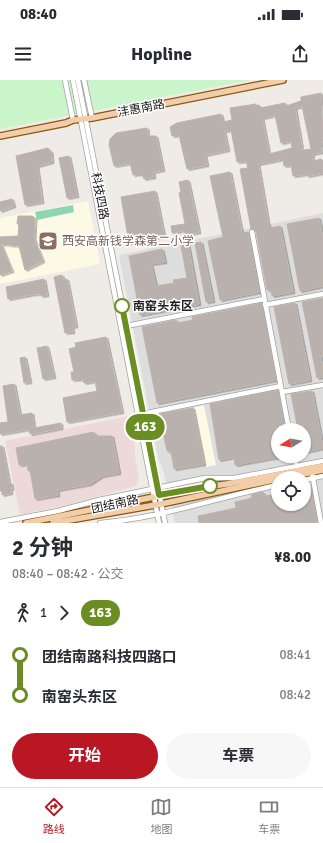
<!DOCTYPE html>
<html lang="zh">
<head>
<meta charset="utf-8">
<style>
	:root { --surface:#fff; --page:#f7f7f7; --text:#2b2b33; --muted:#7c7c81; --line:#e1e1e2; --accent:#b91724 }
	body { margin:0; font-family:Signika,"Noto Sans SC",sans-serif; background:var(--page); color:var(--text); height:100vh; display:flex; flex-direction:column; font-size:15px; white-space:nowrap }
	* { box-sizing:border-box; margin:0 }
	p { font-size:13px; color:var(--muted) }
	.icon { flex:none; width:22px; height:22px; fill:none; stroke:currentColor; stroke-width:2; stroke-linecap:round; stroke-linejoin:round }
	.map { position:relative; height:443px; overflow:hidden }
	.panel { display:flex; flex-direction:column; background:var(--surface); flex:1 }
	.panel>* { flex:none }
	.badge { padding:0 8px; border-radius:13px; font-size:14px; line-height:26px }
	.needle { width:26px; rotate:259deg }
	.fabs { position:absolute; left:271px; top:343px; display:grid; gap:8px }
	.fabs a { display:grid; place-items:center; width:40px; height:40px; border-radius:50%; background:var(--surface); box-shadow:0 1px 3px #0004; font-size:20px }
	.map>.badge { position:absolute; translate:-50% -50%; box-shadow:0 0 0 2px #fff }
	.legs { display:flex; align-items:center; gap:6px; height:44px; padding:0 12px; font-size:13px }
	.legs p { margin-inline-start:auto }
	.headline { display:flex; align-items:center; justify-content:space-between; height:68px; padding:0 12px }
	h1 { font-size:22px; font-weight:700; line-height:30px }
	.primary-button { display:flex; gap:8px; margin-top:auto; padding:8px 12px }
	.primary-button a { flex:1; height:46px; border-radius:24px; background:var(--accent); color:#fff; font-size:16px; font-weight:700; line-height:46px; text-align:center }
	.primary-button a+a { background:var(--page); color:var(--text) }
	ul { padding:0 12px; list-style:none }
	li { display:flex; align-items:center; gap:14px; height:40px; font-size:15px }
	li i { display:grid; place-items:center; width:6px; height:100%; margin:0 5px; background:currentColor }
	li i::after { content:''; width:10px; height:10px; margin:-5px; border:3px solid; border-radius:50%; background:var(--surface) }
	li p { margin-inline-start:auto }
	li:first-child i { background:linear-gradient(#0000 50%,currentColor 0) }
	li:last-child i { background:linear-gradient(currentColor 50%,#0000 0) }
	.status { display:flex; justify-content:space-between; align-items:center; height:28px; padding:0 20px; background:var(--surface); direction:ltr }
	.status svg { height:11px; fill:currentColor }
	header { display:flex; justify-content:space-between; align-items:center; height:52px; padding:0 12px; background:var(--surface); font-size:18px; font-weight:700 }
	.menu { display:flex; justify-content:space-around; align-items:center; height:56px; border-top:1px solid var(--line); background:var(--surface); font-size:11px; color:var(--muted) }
	.menu a { display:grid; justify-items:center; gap:2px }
	.menu .selected { color:var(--accent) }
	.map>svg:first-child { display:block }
</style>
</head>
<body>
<div class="status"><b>08:40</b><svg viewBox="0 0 49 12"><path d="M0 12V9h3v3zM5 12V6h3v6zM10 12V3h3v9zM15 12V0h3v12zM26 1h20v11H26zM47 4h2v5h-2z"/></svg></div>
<header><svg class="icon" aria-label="menu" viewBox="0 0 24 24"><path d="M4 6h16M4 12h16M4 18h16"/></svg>Hopline<svg class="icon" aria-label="share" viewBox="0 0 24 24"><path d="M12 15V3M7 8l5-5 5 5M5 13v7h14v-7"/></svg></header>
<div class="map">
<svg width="323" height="443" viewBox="0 0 323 443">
	<defs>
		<filter id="shadow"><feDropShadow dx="2" dy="1.5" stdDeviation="0" flood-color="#0004"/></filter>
	</defs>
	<rect width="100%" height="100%" fill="#efece8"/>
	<path fill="#dedddd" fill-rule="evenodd" d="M 323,133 L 323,443 L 175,443 L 164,393 L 158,377 L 119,175 ZM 278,350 L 304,350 L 304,376 L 278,376 ZM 278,398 L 304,398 L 304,424 L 278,424 Z"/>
	<path fill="#eed9da" d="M 129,336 L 135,363 L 135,375 L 139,400 L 136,406 L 67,425 L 20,435 L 5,361 Z"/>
	<path fill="#fcfae4" d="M 88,121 L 100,184 L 0,204 L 0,138 Z
		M 204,325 L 216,385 L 206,387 L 194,327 Z"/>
	<path fill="#caf4ca" d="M 0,0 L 250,0 L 0,49 Z"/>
	<path fill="#8fd5b4" d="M 73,125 L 74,132 L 37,140 L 35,132 Z"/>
	<path fill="#b8b1ad" stroke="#bfb3ab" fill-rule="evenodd" filter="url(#shadow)" d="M 321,13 L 323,62 L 321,62 L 322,72 L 312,74 L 313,81 L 321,79 L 323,81 L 323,93 L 307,96 L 307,94 L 293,96 L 291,85 L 284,86 L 283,79 L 258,84 L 268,142 L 270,148 L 280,146 L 293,212 L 272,216 L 271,210 L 267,210 L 256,151 L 251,149 L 240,89 L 248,88 L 246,81 L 237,82 L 231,50 L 224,51 L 228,70 L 205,75 L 207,85 L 187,89 L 179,55 L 172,56 L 170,47 L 177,43 L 221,34 L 223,42 L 232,40 L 230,28 L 256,24 L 256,26 L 259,25 L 260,28 L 285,23 L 286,26 L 301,21 L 301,17 ZM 302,26 L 311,69 L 304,70 L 302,70 L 295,28 ZM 275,35 L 281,63 L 291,61 L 292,68 L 269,74 L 262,38 Z
		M 147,48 L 148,56 L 156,56 L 163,90 L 153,92 L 154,97 L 144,99 L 142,94 L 133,95 L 130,83 L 114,86 L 109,65 L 110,59 L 116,53 Z
		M 48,68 L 49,71 L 51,71 L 52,82 L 37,86 L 42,122 L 25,125 L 16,76 Z
		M 69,76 L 77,116 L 67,118 L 59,78 Z
		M 230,92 L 242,153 L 248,152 L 259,212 L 220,220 L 208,161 L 223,157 L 210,96 Z
		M 188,100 L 199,152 L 185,155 L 184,150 L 172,153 L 171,146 L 185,144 L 179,113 L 181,112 L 179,102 Z
		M 155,111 L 164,156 L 129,163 L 121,117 Z
		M 12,119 L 14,126 L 0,131 L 0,122 Z
		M 18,136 L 32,136 L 35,138 L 34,158 L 43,181 L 25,190 L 19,166 L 1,164 L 12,191 L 0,195 L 0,157 L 18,156 L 19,144 L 17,144 Z
		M 319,138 L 323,160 L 323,206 L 300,211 L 287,144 Z
		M 201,162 L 213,221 L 206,222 L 195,163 Z
		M 188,164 L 199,224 L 140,235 L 129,176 L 162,169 L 165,182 L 151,184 L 156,206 L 174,203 L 173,200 L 187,198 L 181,166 Z
		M 62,195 L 63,200 L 67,199 L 76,246 L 72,247 L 73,252 L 65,253 L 54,197 Z
		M 44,199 L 47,215 L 41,216 L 41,214 L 34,214 L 8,219 L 6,207 Z
		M 323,218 L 323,276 L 321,276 L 323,297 L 317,298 L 302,222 Z
		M 262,223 L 276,300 L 157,323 L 142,247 L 176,240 L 177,243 L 193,240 L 192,237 Z
		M 295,223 L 310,300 L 289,304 L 274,227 Z
		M 106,257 L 122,332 L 67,342 L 63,318 L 97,311 L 95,301 L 84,303 L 83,299 L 72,300 L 71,292 L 74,292 L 69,269 L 76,267 L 75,263 Z
		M 47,266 L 54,297 L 43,299 L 37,268 Z
		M 25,277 L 30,302 L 24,303 L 20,278 Z
		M 14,304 L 20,335 L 32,333 L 34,348 L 61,343 L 61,348 L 30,354 L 29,349 L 0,354 L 0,343 L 8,342 L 3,306 Z
		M 278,310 L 285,350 L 276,350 L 278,377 L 235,385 L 234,377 L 219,380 L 210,324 Z
		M 312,311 L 323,368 L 304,372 L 304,350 L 298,350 L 291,314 Z
		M 193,328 L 204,384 L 174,389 L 171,371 L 167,371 L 159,334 Z
		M 93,352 L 98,356 L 112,356 L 119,393 L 102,396 L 90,404 L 57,410 L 58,415 L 35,419 L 30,390 L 28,391 L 27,384 L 19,385 L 16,368 Z
		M 0,366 L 2,366 L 9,403 L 11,403 L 12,409 L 10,409 L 11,413 L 2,415 L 2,411 L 0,411 Z
		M 311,407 L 317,443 L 199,443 L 198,436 L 236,428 L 235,422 L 252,418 L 251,415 L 263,412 L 264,416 L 278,414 L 278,424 L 307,424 L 304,408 Z"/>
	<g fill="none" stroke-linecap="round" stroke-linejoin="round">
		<g stroke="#a1a1a1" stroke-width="6">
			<path id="minor" d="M 65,0 L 73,40
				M 73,0 L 159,443
				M 78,0 L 165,443
				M 84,0 L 92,38
				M 252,152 L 289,350
				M 265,225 L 323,214
				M 126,246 L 264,219
				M 282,312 L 323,305
				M 142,334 L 281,306
				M 294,376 L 297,387
				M 312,393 L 321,443
				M 304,400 L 323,396
				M 0,442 L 58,431 L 99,420 L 205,398 L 234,398 L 323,381
				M 100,443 C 161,438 219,417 278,405"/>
		</g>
		<g stroke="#8a5811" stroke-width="8">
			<path id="major" d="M 0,56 L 66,43 L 73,40 L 92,38 L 283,0
				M 284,398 L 323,390
				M 26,443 L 198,408 L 227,404 L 323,386
				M 53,443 L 161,424 L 278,399"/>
		</g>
		<use href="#minor" stroke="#fff" stroke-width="4.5"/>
		<use href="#major" stroke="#f2cdaa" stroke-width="5.5"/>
	</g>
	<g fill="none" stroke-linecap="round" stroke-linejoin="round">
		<g stroke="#fff" stroke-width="9">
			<path id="line-1" d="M 122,226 L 159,415 L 210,406"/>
		</g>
		<use href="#line-1" stroke="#6b8e23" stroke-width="6"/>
	</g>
	<defs>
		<g id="school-square" transform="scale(1)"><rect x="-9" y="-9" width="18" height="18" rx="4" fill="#8d6e63" stroke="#fff"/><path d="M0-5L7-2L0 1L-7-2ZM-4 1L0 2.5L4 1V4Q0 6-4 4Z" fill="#fff"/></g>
	</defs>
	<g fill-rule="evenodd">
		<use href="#school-square" x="48" y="161"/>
	</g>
	<g fill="#fff" stroke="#6b8e23" stroke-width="2">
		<circle cx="122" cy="226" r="7"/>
		<circle cx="210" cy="406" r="7"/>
	</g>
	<g text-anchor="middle" stroke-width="3" stroke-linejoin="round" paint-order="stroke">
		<g font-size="12" fill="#202020" stroke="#fff">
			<text transform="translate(141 28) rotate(-11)" y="4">沣惠南路</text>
			<text transform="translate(100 116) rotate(79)" y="4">科技四路</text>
			<text transform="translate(115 424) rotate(-12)" y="4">团结南路</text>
		</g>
		<g font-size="12" fill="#785e54" stroke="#fff" text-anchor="start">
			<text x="62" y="165">西安高新钱学森第二小学</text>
		</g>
		<g font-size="12" font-weight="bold" fill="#202020" stroke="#fff" text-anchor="start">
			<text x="133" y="230">南窑头东区</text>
		</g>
	</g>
</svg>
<div class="fabs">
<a><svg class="needle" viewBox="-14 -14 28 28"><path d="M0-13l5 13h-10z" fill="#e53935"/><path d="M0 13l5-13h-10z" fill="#7c7c81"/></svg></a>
<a><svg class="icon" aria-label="locate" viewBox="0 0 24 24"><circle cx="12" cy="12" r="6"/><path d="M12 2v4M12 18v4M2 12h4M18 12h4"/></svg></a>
</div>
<b class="badge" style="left:145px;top:347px;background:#6b8e23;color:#fff">163</b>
</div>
<section class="panel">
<div class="headline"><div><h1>2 分钟</h1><p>08:40 – 08:42 · 公交</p></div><b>¥8.00</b></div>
<div class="legs"><svg class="icon" aria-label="walk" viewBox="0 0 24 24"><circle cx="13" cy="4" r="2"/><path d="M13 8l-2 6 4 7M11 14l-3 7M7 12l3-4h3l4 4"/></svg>1<svg class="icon" aria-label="forward" viewBox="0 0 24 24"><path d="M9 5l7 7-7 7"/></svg><b class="badge" style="background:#6b8e23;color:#fff">163</b></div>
<ul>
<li><i style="color:#6b8e23"></i><b>团结南路科技四路口</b><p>08:41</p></li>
<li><i style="color:#6b8e23"></i><b>南窑头东区</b><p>08:42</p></li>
</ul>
<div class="primary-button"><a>开始</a><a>车票</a></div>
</section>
<nav class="menu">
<a class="selected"><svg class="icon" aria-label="directions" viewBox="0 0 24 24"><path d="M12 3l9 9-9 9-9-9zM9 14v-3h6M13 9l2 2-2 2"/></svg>路线</a>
<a><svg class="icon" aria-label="map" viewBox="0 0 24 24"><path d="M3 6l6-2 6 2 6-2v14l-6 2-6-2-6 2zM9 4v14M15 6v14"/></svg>地图</a>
<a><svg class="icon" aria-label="tickets" viewBox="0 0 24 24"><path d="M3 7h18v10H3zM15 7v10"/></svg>车票</a>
</nav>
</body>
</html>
